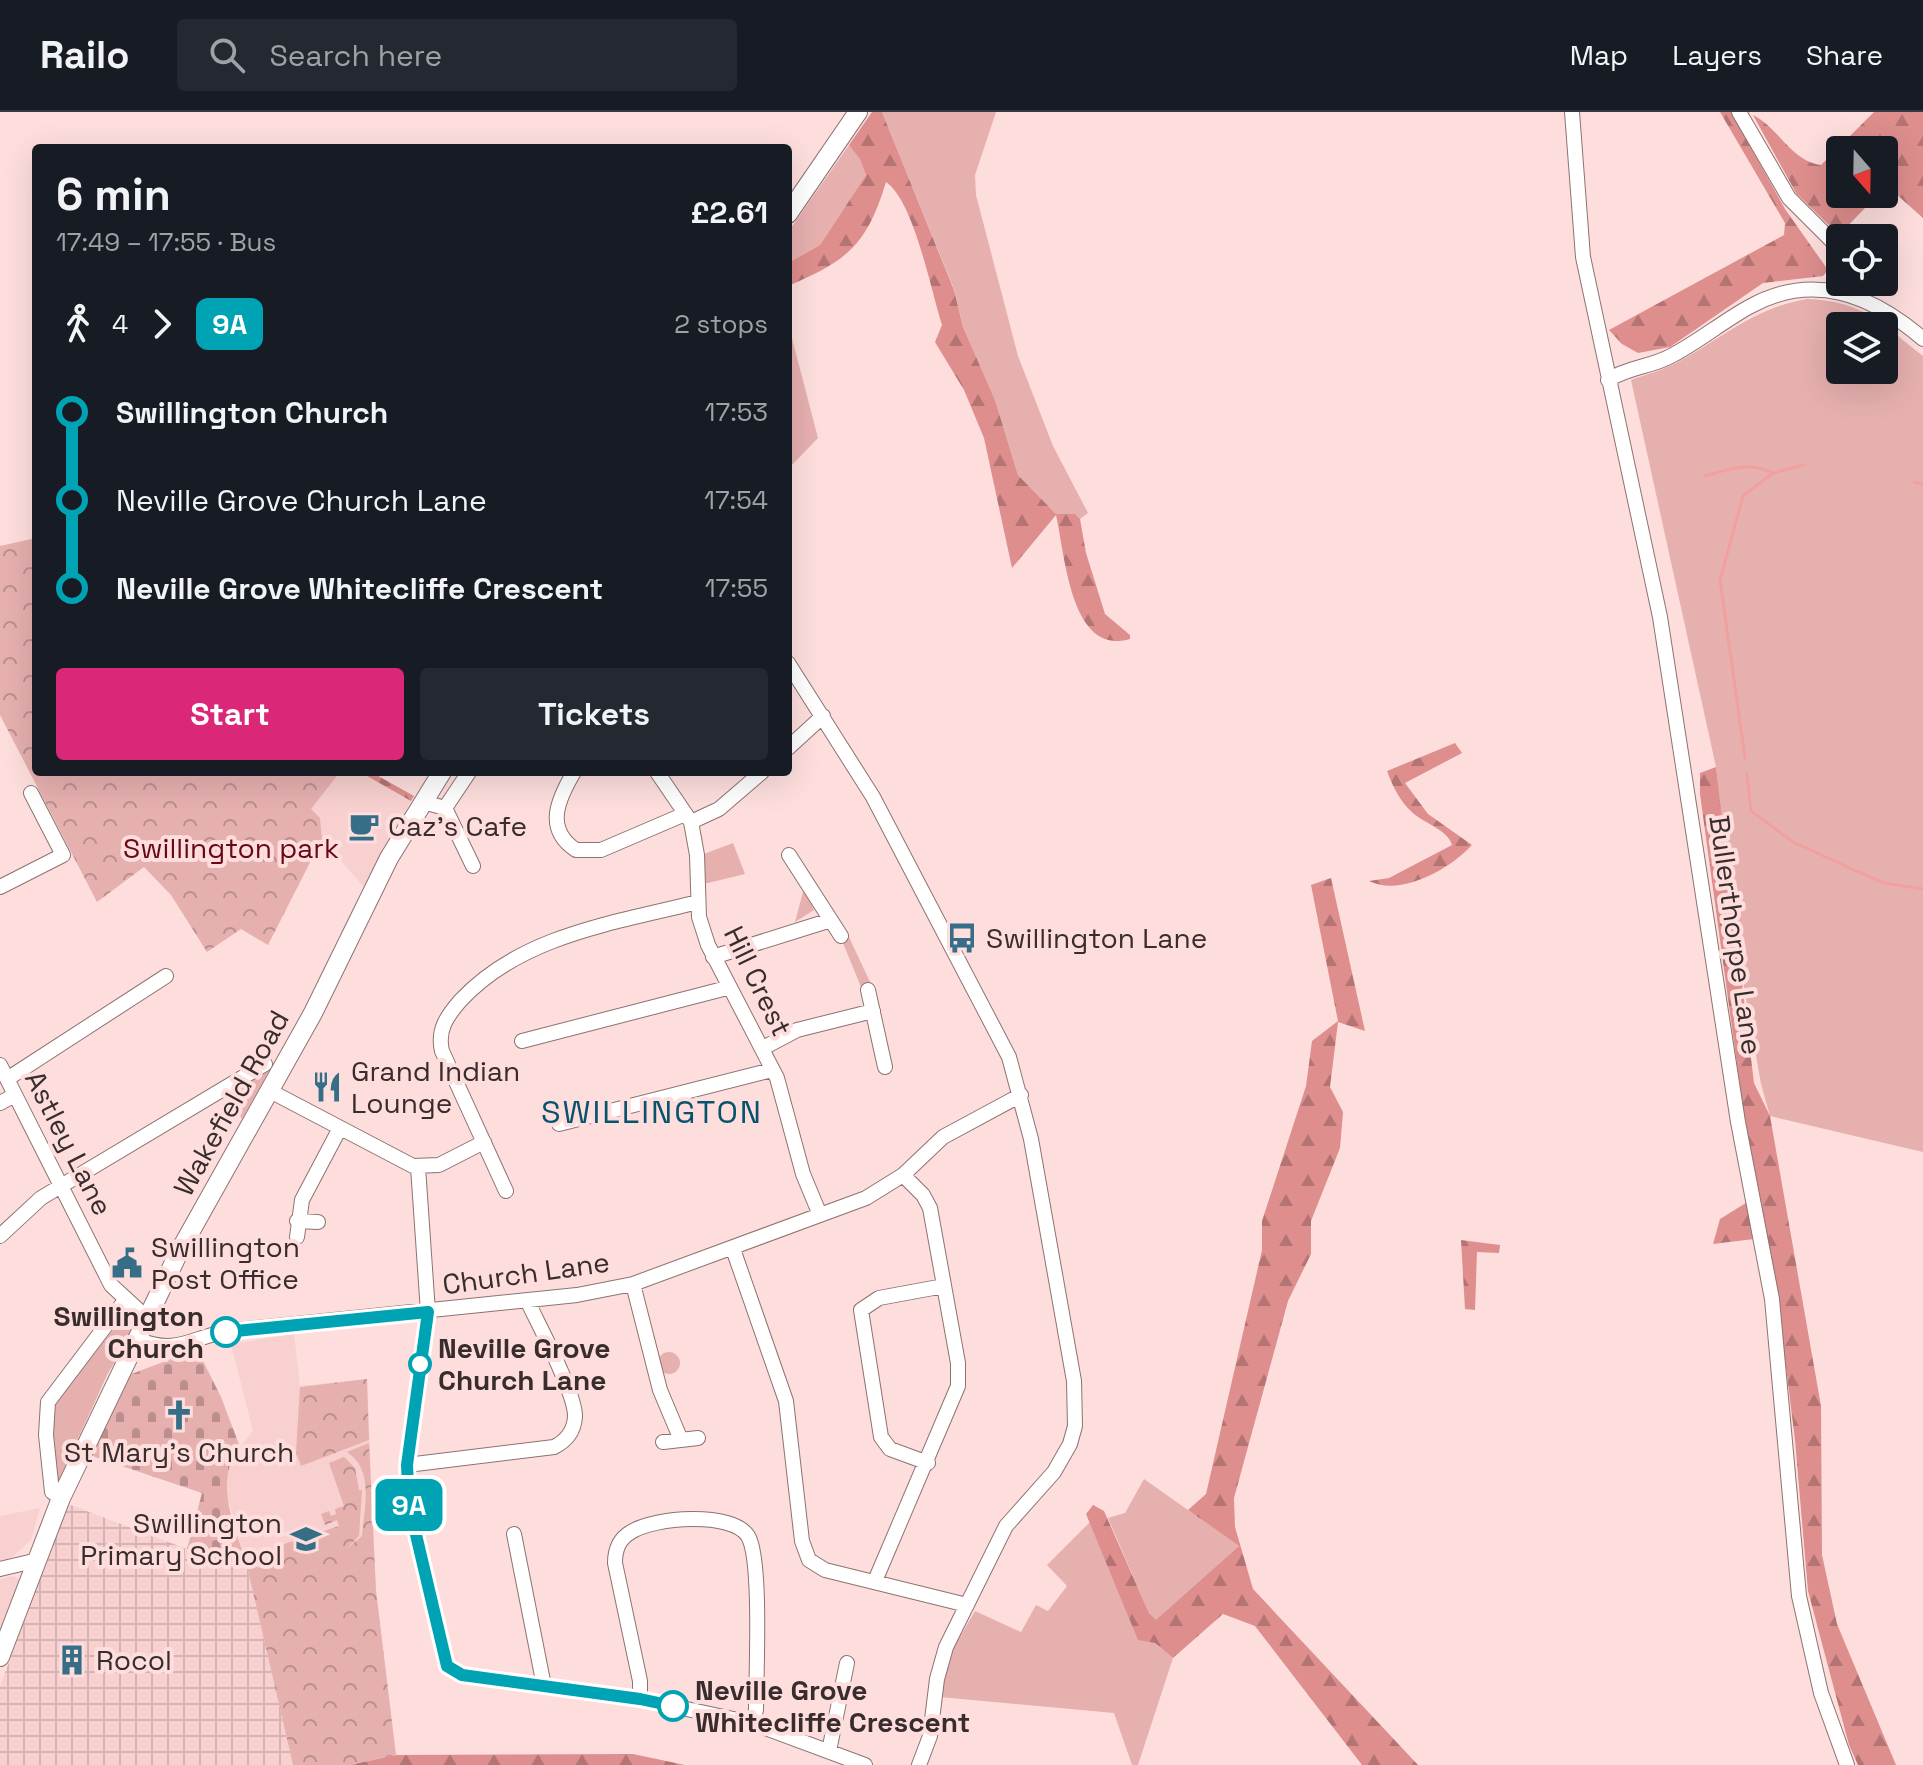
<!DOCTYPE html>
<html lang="en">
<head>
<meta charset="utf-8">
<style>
	:root { --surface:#171b24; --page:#242831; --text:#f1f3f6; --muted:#9ea1a6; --line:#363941; --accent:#db2777 }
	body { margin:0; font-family:"Space Grotesk",sans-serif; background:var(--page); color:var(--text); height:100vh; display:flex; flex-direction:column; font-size:30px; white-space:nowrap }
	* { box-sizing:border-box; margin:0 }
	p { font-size:26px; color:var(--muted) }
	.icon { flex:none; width:44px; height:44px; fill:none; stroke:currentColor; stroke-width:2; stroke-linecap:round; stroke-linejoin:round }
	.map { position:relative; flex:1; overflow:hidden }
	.sheet { position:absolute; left:32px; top:32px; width:760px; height:632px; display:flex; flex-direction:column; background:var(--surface); border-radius:8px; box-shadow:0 8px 32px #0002 }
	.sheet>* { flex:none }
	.badge { padding:0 16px; border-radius:12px; font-size:28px; line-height:52px }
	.needle { width:52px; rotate:160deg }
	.controls { position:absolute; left:1826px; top:24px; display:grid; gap:16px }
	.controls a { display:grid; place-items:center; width:72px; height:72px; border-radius:8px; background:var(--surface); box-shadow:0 8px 32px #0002; font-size:40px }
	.map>.badge { position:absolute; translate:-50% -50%; box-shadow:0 0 0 4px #fff }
	.legs { display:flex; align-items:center; gap:12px; height:88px; padding:0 24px; font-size:26px }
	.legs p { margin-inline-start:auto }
	.headline { display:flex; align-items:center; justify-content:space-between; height:136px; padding:0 24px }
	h1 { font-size:44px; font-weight:600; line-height:60px }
	.action { display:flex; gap:16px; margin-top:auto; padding:16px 24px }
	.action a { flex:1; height:92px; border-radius:8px; background:var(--accent); color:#fff; font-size:32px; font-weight:600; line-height:92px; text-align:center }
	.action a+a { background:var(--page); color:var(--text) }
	ul { padding:0 24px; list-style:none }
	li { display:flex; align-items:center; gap:28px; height:88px; font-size:30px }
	li i { display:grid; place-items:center; width:12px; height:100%; margin:0 10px; background:currentColor }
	li i::after { content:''; width:20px; height:20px; margin:-10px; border:6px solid; border-radius:50%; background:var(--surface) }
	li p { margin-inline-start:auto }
	li:first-child i { background:linear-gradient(#0000 50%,currentColor 0) }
	li:last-child i { background:linear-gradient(currentColor 50%,#0000 0) }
	header { display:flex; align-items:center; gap:48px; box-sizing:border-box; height:112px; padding:0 40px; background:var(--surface); border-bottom:2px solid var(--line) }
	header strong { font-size:38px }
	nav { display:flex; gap:44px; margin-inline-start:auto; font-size:28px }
	.search { width:560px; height:72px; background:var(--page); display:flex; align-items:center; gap:20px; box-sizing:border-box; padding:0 28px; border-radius:8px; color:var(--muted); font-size:30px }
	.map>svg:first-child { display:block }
</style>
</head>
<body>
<header>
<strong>Railo</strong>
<div class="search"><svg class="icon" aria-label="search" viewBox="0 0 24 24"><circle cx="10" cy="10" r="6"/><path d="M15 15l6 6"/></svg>Search here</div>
<nav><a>Map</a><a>Layers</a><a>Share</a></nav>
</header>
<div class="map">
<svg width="1923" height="1653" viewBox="0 0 1923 1653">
	<defs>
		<pattern id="industrial-grid" width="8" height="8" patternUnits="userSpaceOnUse" patternTransform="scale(2)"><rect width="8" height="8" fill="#f7d0cf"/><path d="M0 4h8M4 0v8" fill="none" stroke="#d4b3b2"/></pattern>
		<pattern id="forest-firs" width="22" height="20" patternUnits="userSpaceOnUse" patternTransform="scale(2)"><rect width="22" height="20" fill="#dd8e8d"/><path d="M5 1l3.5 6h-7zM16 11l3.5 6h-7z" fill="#b47473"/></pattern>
		<pattern id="cemetery-stones" width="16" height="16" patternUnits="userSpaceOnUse" patternTransform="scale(2)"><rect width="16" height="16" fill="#e6b0af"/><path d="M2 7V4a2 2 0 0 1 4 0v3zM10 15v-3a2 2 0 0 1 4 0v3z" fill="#bb8f8f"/></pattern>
		<pattern id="park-crowns" width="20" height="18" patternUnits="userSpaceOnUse" patternTransform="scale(2)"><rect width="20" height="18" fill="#e6b0af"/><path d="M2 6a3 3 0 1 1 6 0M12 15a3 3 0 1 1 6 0" fill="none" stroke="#bb8f8f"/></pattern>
	</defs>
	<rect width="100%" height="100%" fill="#fddedd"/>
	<path fill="#f7d0cf" d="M 340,660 L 360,660 L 411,689 L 365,776 L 322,727 L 320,706 L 310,697 Z
		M 294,1222 L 300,1274 L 367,1267 L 376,1479 L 396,1643 L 349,1653 L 293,1653 L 247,1454 L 225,1377 L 225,1361 L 232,1346 L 253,1319 L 231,1232 Z
		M 40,1396 L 31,1428 L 11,1446 L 0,1449 L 0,1404 Z
		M 14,1464 L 19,1468 L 0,1526 L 0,1467 Z"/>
	<path fill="url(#industrial-grid)" d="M 68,1392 L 187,1437 L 247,1454 L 293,1653 L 0,1653 L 0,1574 Z"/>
	<path fill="#e6b0af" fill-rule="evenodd" d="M 882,0 L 996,0 L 975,63 L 976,83 L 1018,244 L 1053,334 L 1088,401 L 1080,407 L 1075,402 L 1056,402 L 1018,363 L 995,288 L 963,215 L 954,177 Z
		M 849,33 L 861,47 L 866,63 L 820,133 L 788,151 L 788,120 Z
		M 1807,187 C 1863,189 1881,211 1923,244 L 1923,1040 L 1770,1004 L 1761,972 L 1739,847 L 1716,655 L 1631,268 C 1647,262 1664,258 1678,250 C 1724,225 1754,196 1807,187 ZM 1840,214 L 1884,214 L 1884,258 L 1840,258 Z
		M 788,211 L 818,326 L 788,357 Z
		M 733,731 L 745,762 L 704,772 L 704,742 Z
		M 804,776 L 814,798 L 795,810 Z
		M 848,823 L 871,872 L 861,875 L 841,826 Z
		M 269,956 L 270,957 L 242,1007 L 228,986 L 237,981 L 235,977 Z
		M 123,1205 L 133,1221 L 108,1261 L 56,1375 L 50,1298 Z
		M658 1251a11 11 0 1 1 22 0a11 11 0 1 1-22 0Z
		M 1144,1367 L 1239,1434 L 1156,1509 L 1149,1501 L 1108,1406 L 1125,1401 Z
		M 1091,1409 L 1138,1527 L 1155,1531 L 1173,1546 L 1138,1653 L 1132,1653 L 1114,1601 L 940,1585 L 947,1547 L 975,1499 L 1021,1520 L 1036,1493 L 1048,1499 L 1067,1474 L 1047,1453 Z"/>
	<path fill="url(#forest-firs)" fill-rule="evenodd" d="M 872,0 L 882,0 L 954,178 L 963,215 L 995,288 L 1018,363 L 1056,402 L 1075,402 L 1080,407 L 1086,441 L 1105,502 L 1130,523 L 1130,527 C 1070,545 1065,441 1056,403 L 1012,456 L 984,326 L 964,278 L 935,230 L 942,213 C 931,179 914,89 886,70 C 867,133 847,149 788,174 L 788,151 L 820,133 L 866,63 L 860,47 L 849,33 Z
		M 1720,0 L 1731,0 L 1785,97 L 1828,158 L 1823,164 L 1763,171 L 1670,235 L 1638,241 L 1622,232 L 1609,218 L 1784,123 L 1785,111 Z
		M 1874,0 L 1923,0 L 1923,106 L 1896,82 L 1865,96 L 1839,123 L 1796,81 L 1753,3 C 1779,16 1791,49 1821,53 ZM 1840,38 L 1884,38 L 1884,82 L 1840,82 Z
		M 1455,631 L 1462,641 L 1405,671 L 1428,702 L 1472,733 C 1450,757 1401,785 1369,769 L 1389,766 L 1452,733 C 1448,718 1426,712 1414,702 C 1400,690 1393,675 1387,659 Z
		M 1716,655 L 1754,971 L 1770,1004 L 1821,1294 L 1822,1443 L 1837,1512 L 1896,1653 L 1858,1653 L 1849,1633 L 1808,1479 L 1795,1328 L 1774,1158 L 1743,996 L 1700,682 L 1700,661 Z
		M 360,660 L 371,660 L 414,684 L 411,689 Z
		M 1331,766 L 1365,919 L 1338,910 L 1330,975 L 1343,1000 L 1340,1036 L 1311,1109 L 1311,1142 L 1288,1189 L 1234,1386 L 1235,1415 L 1253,1477 L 1418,1653 L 1362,1653 L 1255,1514 L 1223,1502 L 1173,1546 L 1155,1531 L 1138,1528 L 1086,1402 L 1093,1393 L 1104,1399 L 1149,1501 L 1156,1508 L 1239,1434 L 1188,1398 L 1206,1382 L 1262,1138 L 1262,1109 L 1306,974 L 1312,929 L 1338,909 L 1311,773 Z
		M 1749,1089 L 1754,1127 L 1713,1132 L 1720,1107 Z
		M 1461,1128 L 1500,1133 L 1499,1141 L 1477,1140 L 1475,1198 L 1465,1197 Z
		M 633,1642 L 685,1653 L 349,1653 L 396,1643 Z"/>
	<path fill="url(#cemetery-stones)" d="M 197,1237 L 221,1285 L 240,1335 C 212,1371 236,1415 247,1454 L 187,1437 L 202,1381 L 89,1343 L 129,1263 Z"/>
	<path fill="url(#park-crowns)" d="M 36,426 L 36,660 L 340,660 L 311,697 L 320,706 L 322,727 L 268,833 L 241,817 L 207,840 L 171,783 L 144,755 L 97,790 L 0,603 L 0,434 Z
		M 367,1267 L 369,1328 L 301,1354 L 296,1341 L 300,1275 Z
		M 369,1331 L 376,1479 L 396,1643 L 349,1653 L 293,1653 L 247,1454 L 266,1456 L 280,1451 L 275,1435 L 339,1414 L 337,1408 L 325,1413 L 321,1402 L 329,1399 L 331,1404 L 336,1402 L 335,1397 L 344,1394 L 329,1351 L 344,1345 L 355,1356 L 359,1378 L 362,1378 L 359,1424 L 345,1438 L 362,1424 C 364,1395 375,1359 347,1340 Z"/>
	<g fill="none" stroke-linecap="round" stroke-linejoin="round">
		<path stroke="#f1a09f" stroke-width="3" d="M 1705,364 C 1730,357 1748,349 1773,361
			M 1914,370 L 1923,372
			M 1745,646 L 1720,468 L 1743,384 L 1773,361 L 1804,353
			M 1747,662 L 1751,699 L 1793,730 L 1854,758 L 1884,771 L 1923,777"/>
		<g stroke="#8d7271" stroke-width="16">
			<path id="minor" d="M 1572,0 L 1583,145 L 1660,505 L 1738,1010 L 1772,1187 L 1799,1484 L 1821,1581 L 1847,1653
				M 1739,0 L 1789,86 L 1840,137
				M 1608,268 C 1628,255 1651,255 1671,244 C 1698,230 1722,210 1749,195 C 1813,159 1872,183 1923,227
				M 788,551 L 873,685 L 1009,945 L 1031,1027 L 1074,1269 L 1075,1314 L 1070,1332 L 1054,1360 L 1006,1414 L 946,1535 L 937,1567 L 930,1624 L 919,1653
				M 788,636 L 823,604
				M 574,660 C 558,687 544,717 576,738 L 601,738 L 685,702
				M 657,660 L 691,710 L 697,743 L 699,805 L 708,833 L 777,966 L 803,1062 L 820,1103
				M 423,690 L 445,696 L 473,754
				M 445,696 L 469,660
				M 691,710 L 719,697 L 762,660
				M 789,743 L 841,824
				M 0,775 L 63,743 L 31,681
				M 713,845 L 831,808
				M 868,878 L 885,955
				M 522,929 L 727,876
				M 763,936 L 797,918 L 873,899
				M 0,953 L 111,1173 L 149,1208
				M 7,967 L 166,864
				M 270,979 L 413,1054 L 439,1053 L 484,1030
				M 0,991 L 15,983
				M 559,1012 L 772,958
				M 418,1055 L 428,1200 L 407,1353 L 409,1393 L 447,1554 L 462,1563 L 640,1587 L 752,1611 L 865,1653
				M 506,1079 L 442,939 C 437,918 447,904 460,889 C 521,823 615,811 698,790
				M 297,1109 L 318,1110
				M 0,1124 L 41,1086 L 265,952
				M 297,1125 L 302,1088 L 340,1016
				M 733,1137 L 786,1289 L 802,1429 L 809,1448 L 825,1458 L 967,1493
				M 633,1172 L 660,1278 L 681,1328
				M 139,1228 C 177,1243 191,1226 227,1219 L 577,1183 L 633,1172 L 866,1086 L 903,1063 L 943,1025 L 1021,983
				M 663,1330 L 698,1326
				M 928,1351 L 890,1337 L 881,1325 L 861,1198 L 879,1186 L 944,1174
				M 407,1353 L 554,1335 C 566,1329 574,1319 575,1305 C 576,1282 538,1212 527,1188
				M 61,1386 L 52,1380 L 46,1323 L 48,1290 L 126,1187
				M 514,1422 L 544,1574
				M 0,1457 L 38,1448
				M 875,1469 L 958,1274 L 958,1251 L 930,1096 L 923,1083 L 903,1063
				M 640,1587 L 640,1569 L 615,1451 C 615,1437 619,1427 631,1420 C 654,1405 732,1399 748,1424 C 762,1447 756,1565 756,1598 L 752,1611
				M 829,1639 L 847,1551"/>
		</g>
		<g stroke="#8d7271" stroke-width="20">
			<path id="major" d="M 788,102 L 858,0
				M 0,1545 L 61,1386 L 179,1140 L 313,901 L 389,746 L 442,660"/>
		</g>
		<use href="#minor" stroke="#fff" stroke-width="14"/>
		<use href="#major" stroke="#fff" stroke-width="18"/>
	</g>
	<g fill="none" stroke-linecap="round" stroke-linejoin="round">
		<g stroke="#fff" stroke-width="18">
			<path id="line-1" d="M 226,1220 L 428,1200 L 407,1353 L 409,1393 L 447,1554 L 462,1563 L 640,1587 L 673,1594"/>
		</g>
		<use href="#line-1" stroke="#00a3b4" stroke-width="12"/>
	</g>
	<defs>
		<g id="cafe-bare" transform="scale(2.4)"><path d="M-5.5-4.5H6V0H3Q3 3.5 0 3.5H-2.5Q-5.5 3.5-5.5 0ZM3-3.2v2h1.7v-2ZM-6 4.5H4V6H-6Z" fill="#366e88" stroke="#fddedd" stroke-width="2.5" paint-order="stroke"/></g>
		<g id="bus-bare" transform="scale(2.4)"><path d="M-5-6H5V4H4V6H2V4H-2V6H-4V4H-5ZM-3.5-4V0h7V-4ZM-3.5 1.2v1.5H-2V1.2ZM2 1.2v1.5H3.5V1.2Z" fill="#366e88" stroke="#fddedd" stroke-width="2.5" paint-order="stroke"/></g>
		<g id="restaurant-bare" transform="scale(2.4)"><path d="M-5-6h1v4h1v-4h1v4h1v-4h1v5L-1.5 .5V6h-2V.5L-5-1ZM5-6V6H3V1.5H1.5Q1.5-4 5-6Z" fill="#366e88" stroke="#fddedd" stroke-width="2.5" paint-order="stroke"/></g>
		<g id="civic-bare" transform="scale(2.4)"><path d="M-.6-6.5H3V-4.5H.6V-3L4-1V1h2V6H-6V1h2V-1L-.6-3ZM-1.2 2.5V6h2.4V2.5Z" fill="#366e88" stroke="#fddedd" stroke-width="2.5" paint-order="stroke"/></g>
		<g id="church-bare" transform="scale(2.4)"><path d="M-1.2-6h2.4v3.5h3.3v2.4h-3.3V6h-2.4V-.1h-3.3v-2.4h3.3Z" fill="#366e88" stroke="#fddedd" stroke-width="2.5" paint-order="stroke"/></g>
		<g id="school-bare" transform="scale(2.4)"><path d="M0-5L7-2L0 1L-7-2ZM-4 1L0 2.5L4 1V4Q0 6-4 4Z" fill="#366e88" stroke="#fddedd" stroke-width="2.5" paint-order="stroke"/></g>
		<g id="building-bare" transform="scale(2.4)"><path d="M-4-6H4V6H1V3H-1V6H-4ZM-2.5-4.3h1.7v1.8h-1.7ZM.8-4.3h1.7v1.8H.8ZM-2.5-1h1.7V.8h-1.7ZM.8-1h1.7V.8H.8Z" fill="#366e88" stroke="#fddedd" stroke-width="2.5" paint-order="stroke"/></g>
	</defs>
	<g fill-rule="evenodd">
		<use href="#cafe-bare" x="364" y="714"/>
		<use href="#bus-bare" x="962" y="826"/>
		<use href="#restaurant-bare" x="327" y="975"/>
		<use href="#civic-bare" x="127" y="1151"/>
		<use href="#church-bare" x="179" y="1303"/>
		<use href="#school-bare" x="306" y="1427"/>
		<use href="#building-bare" x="72" y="1548"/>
	</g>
	<g fill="#fff" stroke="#00a3b4" stroke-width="4">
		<circle cx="226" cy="1220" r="14"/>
		<circle cx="420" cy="1252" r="10"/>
		<circle cx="673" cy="1594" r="14"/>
	</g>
	<g text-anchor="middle" stroke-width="8" stroke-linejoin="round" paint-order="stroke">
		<g font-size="28" fill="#382c2c" stroke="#fddedd" text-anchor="start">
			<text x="388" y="724">Caz's Cafe</text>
			<text x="986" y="836">Swillington Lane</text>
			<text x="351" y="969">Grand Indian<tspan x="351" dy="32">Lounge</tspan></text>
			<text x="151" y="1145">Swillington<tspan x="151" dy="32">Post Office</tspan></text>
			<text x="179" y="1350" text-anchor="middle">St Mary's Church</text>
			<text x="282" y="1421" text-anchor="end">Swillington<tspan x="282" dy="32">Primary School</tspan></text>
			<text x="96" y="1558">Rocol</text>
		</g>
		<g font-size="28" fill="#680718" stroke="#fddedd">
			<text x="231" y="746">Swillington park</text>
		</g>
		<g font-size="28" fill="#382c2c" stroke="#fddedd">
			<text transform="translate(1736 823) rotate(82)" y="10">Bullerthorpe Lane</text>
			<text transform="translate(758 869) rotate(64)" y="10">Hill Crest</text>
			<text transform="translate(231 991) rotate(-61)" y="10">Wakefield Road</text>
			<text transform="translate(69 1031) rotate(63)" y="10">Astley Lane</text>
			<text transform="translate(526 1161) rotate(-8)" y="10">Church Lane</text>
		</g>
		<g font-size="28" font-weight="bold" fill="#382c2c" stroke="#fddedd" text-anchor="start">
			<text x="204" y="1214" text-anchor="end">Swillington<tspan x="204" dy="32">Church</tspan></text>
			<text x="438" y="1246">Neville Grove<tspan x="438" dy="32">Church Lane</tspan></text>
			<text x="695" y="1588">Neville Grove<tspan x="695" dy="32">Whitecliffe Crescent</tspan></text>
		</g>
		<g font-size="32" letter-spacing="2" fill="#07536e" stroke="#fddedd">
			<text x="652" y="1011">SWILLINGTON</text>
		</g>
	</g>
</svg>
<div class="controls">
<a><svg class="needle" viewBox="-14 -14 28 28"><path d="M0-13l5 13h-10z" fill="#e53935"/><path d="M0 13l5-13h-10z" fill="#9ea1a6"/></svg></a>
<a><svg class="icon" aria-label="locate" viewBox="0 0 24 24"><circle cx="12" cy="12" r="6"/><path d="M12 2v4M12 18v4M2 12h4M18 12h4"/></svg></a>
<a><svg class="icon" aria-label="layers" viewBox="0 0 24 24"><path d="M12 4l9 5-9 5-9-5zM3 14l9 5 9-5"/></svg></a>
</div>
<b class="badge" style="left:409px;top:1393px;background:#00a3b4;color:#fff">9A</b>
<section class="sheet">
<div class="headline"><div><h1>6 min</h1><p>17:49 – 17:55 · Bus</p></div><b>£2.61</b></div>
<div class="legs"><svg class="icon" aria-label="walk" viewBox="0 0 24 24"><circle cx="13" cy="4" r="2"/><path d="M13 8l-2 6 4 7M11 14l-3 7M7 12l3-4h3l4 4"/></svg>4<svg class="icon" aria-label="forward" viewBox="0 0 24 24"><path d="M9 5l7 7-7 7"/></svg><b class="badge" style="background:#00a3b4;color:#fff">9A</b><p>2 stops</p></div>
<ul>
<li><i style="color:#00a3b4"></i><b>Swillington Church</b><p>17:53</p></li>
<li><i style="color:#00a3b4"></i><span>Neville Grove Church Lane</span><p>17:54</p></li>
<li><i style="color:#00a3b4"></i><b>Neville Grove Whitecliffe Crescent</b><p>17:55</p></li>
</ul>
<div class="action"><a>Start</a><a>Tickets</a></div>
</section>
</div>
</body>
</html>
